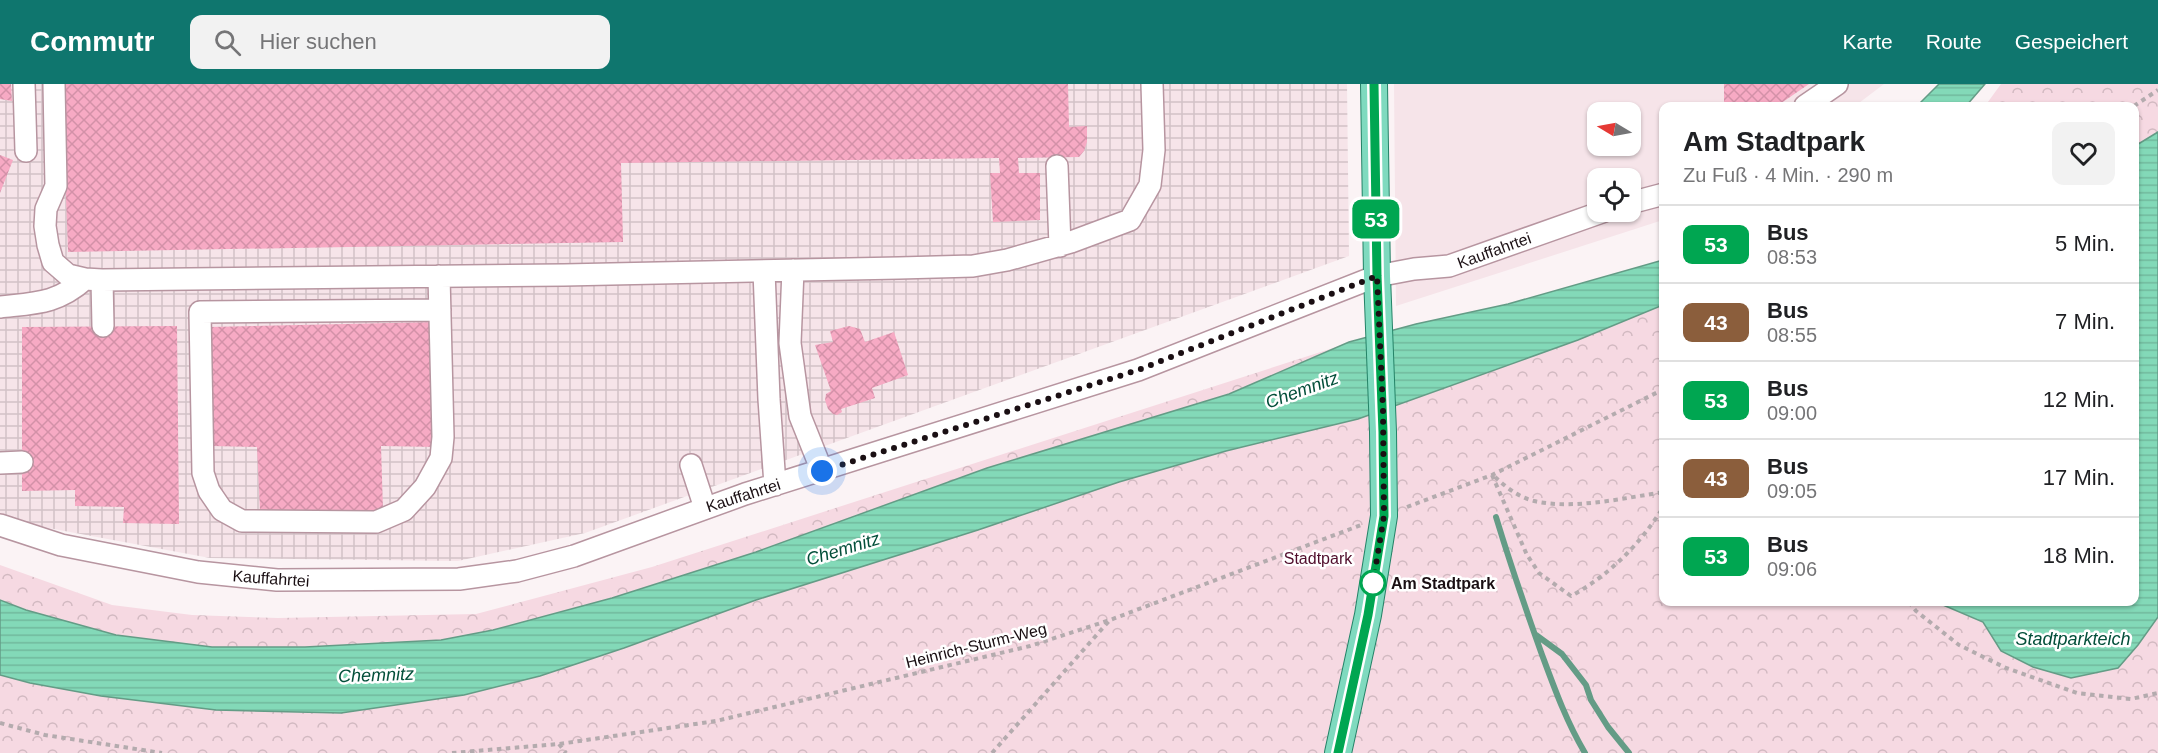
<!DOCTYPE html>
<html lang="de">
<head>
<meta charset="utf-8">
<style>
	:root { --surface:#fff; --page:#f2f2f2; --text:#202124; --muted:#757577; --line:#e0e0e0; --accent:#0f766e }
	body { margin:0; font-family:Helvetica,sans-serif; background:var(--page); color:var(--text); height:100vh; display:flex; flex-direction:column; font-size:22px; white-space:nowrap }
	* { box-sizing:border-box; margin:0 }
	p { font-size:20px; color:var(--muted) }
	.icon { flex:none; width:33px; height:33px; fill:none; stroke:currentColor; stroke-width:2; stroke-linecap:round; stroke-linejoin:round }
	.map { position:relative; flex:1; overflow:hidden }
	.side { position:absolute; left:1659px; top:18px; width:480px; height:504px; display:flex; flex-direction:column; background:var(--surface); border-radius:12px; box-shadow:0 2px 4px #0004 }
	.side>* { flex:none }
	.badge { padding:0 12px; border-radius:9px; font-size:21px; line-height:39px }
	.needle { width:39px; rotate:280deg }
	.controls { position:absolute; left:1587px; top:18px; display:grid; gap:12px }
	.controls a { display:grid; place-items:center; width:54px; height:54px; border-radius:12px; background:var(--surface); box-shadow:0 2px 4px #0004; font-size:30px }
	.you { position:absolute; width:30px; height:30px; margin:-15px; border:4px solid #fff; border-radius:50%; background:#1a73e8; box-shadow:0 0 0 9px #1a73e833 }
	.map>.badge { position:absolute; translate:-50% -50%; box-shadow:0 0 0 3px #fff }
	.round { display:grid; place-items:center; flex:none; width:63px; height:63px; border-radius:12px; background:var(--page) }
	.head { display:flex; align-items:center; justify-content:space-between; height:102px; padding:0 24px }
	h1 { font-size:28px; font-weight:600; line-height:45px }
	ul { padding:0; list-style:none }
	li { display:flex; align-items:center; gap:18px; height:78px; padding:0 24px; border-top:2px solid var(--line) }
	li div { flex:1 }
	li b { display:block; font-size:22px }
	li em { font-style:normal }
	li .badge { min-width:66px; font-weight:700; text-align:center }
	header { display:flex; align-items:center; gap:36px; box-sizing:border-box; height:84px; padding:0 30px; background:var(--accent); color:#fff }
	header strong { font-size:28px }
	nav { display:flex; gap:33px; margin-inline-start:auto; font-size:21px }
	.search { width:420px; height:54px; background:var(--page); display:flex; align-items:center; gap:15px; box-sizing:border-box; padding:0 21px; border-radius:12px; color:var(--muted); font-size:22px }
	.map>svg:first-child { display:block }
</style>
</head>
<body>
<header>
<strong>Commutr</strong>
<div class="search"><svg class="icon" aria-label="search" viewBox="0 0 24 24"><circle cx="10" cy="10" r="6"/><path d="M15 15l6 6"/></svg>Hier suchen</div>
<nav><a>Karte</a><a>Route</a><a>Gespeichert</a></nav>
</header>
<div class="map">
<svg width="2158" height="669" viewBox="0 0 2158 669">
	<defs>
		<pattern id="industrial-grid" width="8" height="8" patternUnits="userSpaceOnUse" patternTransform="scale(1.5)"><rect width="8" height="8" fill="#f6e4e9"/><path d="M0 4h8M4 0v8" fill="none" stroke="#d2c2c7"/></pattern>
		<pattern id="park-crowns" width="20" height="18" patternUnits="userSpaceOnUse" patternTransform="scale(1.5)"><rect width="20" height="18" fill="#f6d9e2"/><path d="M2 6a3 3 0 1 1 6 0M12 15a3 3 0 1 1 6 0" fill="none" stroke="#d2b9c1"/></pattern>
		<pattern id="water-rules" width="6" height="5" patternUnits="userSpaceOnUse" patternTransform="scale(1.5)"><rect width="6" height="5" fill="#83d9b8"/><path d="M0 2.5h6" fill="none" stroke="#71b99d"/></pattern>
		<pattern id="building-cross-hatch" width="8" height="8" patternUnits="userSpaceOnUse" patternTransform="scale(1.5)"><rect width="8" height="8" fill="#f7aac4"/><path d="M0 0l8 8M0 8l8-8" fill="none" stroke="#d391a8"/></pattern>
	</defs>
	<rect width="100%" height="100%" fill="#fbf3f5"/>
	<path fill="#f6e4e9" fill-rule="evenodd" d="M 1394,0 L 1884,0 L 1855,22 L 1664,22 L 1663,136 L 1396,222 ZM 1598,28 L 1630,28 L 1630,62 L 1598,62 ZM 1598,94 L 1630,94 L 1630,128 L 1598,128 Z"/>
	<path fill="url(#industrial-grid)" d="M 0,0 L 1347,0 L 1349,172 L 585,449 L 458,477 L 210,474 L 16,438 L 0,432 Z"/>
	<path fill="url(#park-crowns)" d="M 2001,0 L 2158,0 L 2158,48 L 2135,62 L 2134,22 L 1985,22 Z
		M 1663,214 L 1664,518 L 1936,518 L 1983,538 L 2001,567 L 2138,561 L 2158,533 L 2158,669 L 0,669 L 0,481 L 112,521 L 192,531 L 278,534 L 476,530 L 652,483 L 1358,256 Z"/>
	<path fill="url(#water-rules)" stroke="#649c86" stroke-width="1.5" d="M 1939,0 L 1985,0 L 1966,22 L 1917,22 Z
		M 2158,48 L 2158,533 L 2138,561 L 2118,584 L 2071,594 L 2033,583 L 2001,567 L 1983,538 L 1936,518 L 2134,518 L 2135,62 Z
		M 1663,176 L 1663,221 L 1578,256 L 1358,335 L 1226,367 L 1119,398 L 978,446 L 756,516 L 624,564 L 540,592 L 464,611 L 341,629 L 216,626 L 101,612 L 30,599 L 0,591 L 0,516 L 26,526 L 116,551 L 212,563 L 305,563 L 441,556 L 493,546 L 612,514 L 756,468 L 987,384 L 1229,310 L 1349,258 L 1416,240 L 1508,220 Z"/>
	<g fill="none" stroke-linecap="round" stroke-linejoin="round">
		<path stroke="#649c86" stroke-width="6" d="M 1496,433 C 1510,479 1525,523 1541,568 C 1554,603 1566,637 1585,669
			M 1536,551 L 1562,570 L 1586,601 L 1591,616 L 1608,643 L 1629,669"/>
	</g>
	<path fill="url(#building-cross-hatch)" d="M 0,0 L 11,0 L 12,17 L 0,15 Z
		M 62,0 L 1068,0 L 1069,43 L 1087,42 L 1087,58 L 1084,67 L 1079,73 L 1018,74 L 1019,89 L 1040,89 L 1040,136 L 993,138 L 990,89 L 1000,89 L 999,74 L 621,79 L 623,158 L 68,168 Z
		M 1724,0 L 1809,0 L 1777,22 L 1724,22 Z
		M 0,71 L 13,76 L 0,109 Z
		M 436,238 L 436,363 L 381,362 L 383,426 L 260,428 L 257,363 L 211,362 L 209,243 Z
		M 177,242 L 179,440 L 123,439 L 124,423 L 75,422 L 75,406 L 22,407 L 22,243 Z
		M 849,242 L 860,245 L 865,258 L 894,248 L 908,291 L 872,304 L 875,314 L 841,325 L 842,328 L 837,331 L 833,330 L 828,325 L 825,316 L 826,310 L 831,307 L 815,261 L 833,258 L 830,247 Z"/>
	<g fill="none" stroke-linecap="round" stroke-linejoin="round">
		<g stroke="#b795a0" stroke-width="24">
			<path id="minor" d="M 24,0 L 26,67
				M 54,0 L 56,102 L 46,125 L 45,142 L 48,161 L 53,178 L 68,191 L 85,195 L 102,196 L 564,191 L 899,184 L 973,182 L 1007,176 L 1071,158 L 1130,136 L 1150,101 L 1154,66 L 1152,0
				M 1805,22 L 1837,0
				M 1057,82 L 1060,162
				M 1630,119 L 1664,110
				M 793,186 L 790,259 L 800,332 L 822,387
				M 764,187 L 769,315 L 775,401
				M 439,192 L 443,353 L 441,374 L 425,403 L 404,426 L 376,438 L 242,437 L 222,426 L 209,407 L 203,389 L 200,228 L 440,226
				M 102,196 L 103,242
				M 0,223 C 35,219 57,220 85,195
				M 0,379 L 22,378
				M 691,381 L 705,424
				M 0,441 L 61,461 L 198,488 L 277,496 L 459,495 L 517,487 L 574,472 L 745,410 L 1138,286 L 1377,192 L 1414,185 L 1449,182 L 1602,128"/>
		</g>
		<g stroke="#248367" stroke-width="28">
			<path id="major" d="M 1338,669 L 1368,531 L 1384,432 L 1383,348 L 1377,192 L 1374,0"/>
		</g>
		<path stroke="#b4abae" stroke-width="4" stroke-dasharray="4.5 4.5" stroke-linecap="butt" d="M 2134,22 L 2158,6
			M 1492,391 L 1527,471 L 1539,489 L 1571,512 C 1610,491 1641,459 1664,422
			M 1495,393 C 1506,403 1518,413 1534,417 C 1573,426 1624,414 1664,408
			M 1407,423 L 1492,391 L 1664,305
			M 1909,518 L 1916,527 L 1959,561 L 2006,584 L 2077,609 L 2131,615 L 2158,609
			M 0,639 L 45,651 L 162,669
			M 559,660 L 566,669
			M 452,669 L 559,660 L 716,637 L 1030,562 L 1110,536 L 1361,441
			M 992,669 L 1109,537"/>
		<use href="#minor" stroke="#fff" stroke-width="21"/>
		<use href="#major" stroke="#7fdabf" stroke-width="26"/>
	</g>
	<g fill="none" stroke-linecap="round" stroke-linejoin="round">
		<g stroke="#fff" stroke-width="14">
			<path id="line" d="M 1338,669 L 1368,531 L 1384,432 L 1383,348 L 1377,192 L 1374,0"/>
		</g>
		<use href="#line" stroke="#00a651" stroke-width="9"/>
		<path stroke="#1a0f13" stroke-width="6" stroke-dasharray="0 10.8" d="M 822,387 L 1138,286 L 1377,192 L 1383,326 L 1384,432 L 1373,499"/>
	</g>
	<circle fill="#fff" stroke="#00a651" stroke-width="3" cx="1373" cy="499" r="12"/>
	<g text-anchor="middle" stroke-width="5" stroke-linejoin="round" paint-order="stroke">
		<g font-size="16" fill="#1a0f13" stroke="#fff">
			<text transform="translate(1494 166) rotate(-20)" y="6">Kauffahrtei</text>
			<text transform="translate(743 411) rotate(-18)" y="6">Kauffahrtei</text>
			<text transform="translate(271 494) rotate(4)" y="6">Kauffahrtei</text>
			<text transform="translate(976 561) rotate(-14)" y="6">Heinrich-Sturm-Weg</text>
		</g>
		<g font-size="16" fill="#500d2c" stroke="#fff">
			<text x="1318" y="480">Stadtpark</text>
		</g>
		<g font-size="16" font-weight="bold" fill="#1a0f13" stroke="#fff" text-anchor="start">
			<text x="1391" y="505">Am Stadtpark</text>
		</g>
		<g font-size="18" font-style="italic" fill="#034f3a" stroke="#fff">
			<text transform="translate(1302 306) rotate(-20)" y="6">Chemnitz</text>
			<text transform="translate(843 465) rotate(-17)" y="6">Chemnitz</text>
			<text x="2073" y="561">Stadtparkteich</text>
			<text transform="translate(376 591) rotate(-2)" y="6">Chemnitz</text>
		</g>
	</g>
</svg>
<div class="controls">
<a><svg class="needle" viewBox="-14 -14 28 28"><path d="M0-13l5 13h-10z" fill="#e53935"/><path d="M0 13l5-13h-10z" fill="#757577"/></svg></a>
<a><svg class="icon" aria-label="locate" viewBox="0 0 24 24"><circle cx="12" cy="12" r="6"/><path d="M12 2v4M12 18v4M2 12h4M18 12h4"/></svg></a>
</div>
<div class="you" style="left:822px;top:387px"></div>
<b class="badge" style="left:1376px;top:135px;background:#00a651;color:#fff">53</b>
<section class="side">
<div class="head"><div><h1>Am Stadtpark</h1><p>Zu Fuß · 4 Min. · 290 m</p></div><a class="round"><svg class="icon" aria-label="heart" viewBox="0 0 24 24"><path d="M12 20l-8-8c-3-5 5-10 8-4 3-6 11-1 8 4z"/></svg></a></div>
<ul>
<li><span class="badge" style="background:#00a651;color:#fff">53</span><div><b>Bus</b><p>08:53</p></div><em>5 Min.</em></li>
<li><span class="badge" style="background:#8b5e3c;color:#fff">43</span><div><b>Bus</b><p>08:55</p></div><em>7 Min.</em></li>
<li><span class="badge" style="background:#00a651;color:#fff">53</span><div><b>Bus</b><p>09:00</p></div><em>12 Min.</em></li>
<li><span class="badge" style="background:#8b5e3c;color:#fff">43</span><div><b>Bus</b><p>09:05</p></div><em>17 Min.</em></li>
<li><span class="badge" style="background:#00a651;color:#fff">53</span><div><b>Bus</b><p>09:06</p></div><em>18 Min.</em></li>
</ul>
</section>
</div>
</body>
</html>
